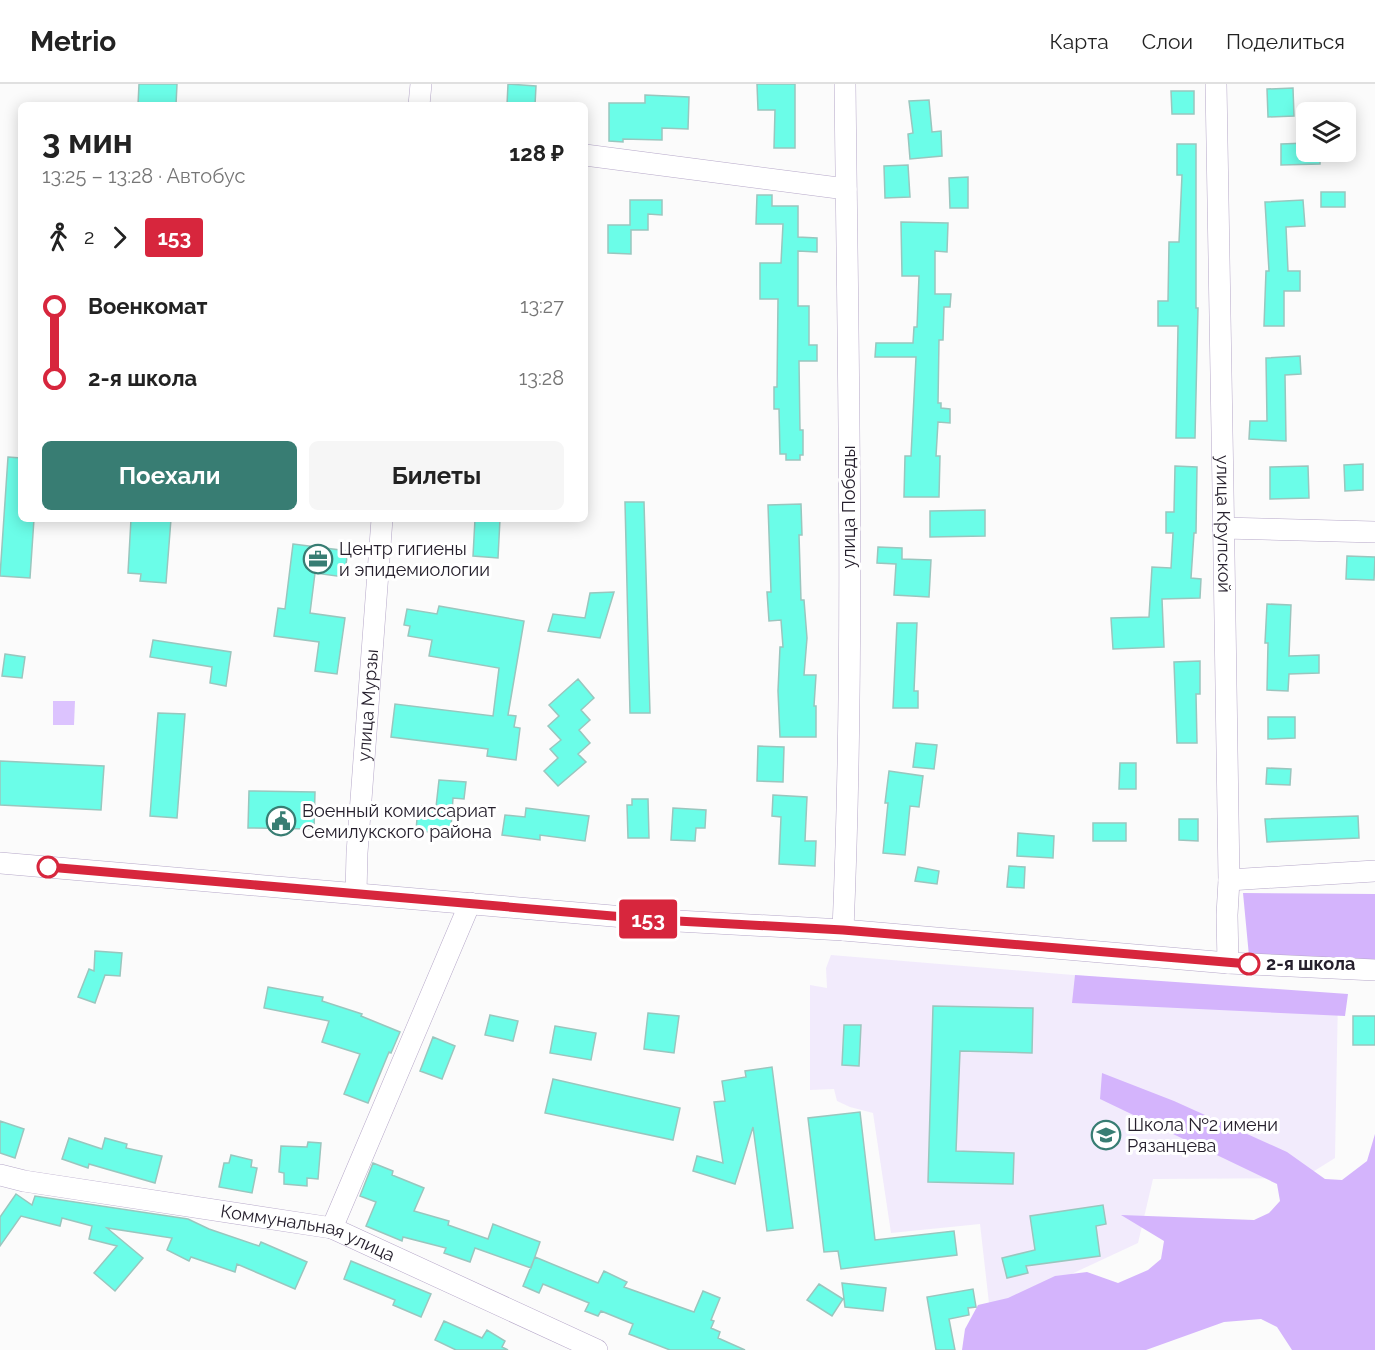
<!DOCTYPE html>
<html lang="ru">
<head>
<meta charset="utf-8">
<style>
	:root { --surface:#fff; --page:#f6f6f6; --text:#222; --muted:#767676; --line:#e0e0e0; --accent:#387d73 }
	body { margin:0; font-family:Raleway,sans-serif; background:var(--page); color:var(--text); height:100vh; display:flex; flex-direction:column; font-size:22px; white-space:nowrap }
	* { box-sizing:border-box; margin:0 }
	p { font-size:20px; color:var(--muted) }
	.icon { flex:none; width:33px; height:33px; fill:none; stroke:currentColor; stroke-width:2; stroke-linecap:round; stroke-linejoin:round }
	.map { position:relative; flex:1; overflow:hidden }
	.panel { position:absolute; left:18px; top:18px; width:570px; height:420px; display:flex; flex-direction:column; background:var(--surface); border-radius:9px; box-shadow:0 3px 15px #0003 }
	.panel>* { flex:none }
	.badge { padding:0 12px; border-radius:4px; font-size:21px; line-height:39px }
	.fabs { position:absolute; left:1296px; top:18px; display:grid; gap:12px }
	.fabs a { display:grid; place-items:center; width:60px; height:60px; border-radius:9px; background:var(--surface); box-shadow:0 3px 15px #0003; font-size:30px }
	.map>.badge { position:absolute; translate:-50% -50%; box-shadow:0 0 0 3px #fff }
	.legs { display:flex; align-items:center; gap:9px; height:66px; padding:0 24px; font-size:20px }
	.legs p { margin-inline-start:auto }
	.head { display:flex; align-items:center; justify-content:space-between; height:102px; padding:0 24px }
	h1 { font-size:33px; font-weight:700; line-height:45px }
	.primary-button { display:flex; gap:12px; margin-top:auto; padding:12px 24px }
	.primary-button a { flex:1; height:69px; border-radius:9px; background:var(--accent); color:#fff; font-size:24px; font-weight:700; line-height:69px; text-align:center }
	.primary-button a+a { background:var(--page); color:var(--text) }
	ul { padding:0 24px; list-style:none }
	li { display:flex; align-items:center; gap:21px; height:72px; font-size:22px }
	li i { display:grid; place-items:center; width:9px; height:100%; margin:0 8px; background:currentColor }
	li i::after { content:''; width:15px; height:15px; margin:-8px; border:4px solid; border-radius:50%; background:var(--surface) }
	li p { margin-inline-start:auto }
	li:first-child i { background:linear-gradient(#0000 50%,currentColor 0) }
	li:last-child i { background:linear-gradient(currentColor 50%,#0000 0) }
	header { display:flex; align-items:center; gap:36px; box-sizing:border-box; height:84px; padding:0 30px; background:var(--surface); border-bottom:2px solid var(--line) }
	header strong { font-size:28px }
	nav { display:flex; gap:33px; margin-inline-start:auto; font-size:21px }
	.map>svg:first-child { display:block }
</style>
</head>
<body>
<header>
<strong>Metrio</strong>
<nav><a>Карта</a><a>Слои</a><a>Поделиться</a></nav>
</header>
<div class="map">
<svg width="1375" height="1266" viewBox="0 0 1375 1266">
	<rect width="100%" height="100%" fill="#fbfbfb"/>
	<path fill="#f2ebfc" d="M 831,871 L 1338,913 L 1335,1074 L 1303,1094 L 1153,1095 L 1138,1159 L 990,1228 L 980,1140 L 891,1149 L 873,1029 L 850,1023 L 837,1017 L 834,1005 L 810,1006 L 810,901 L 827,904 L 826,884 Z"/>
	<path fill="#dcc3fe" d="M 53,617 L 75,617 L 74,641 L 53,641 Z"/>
	<path fill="#d4b4fc" d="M 1243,809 L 1375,810 L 1375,876 L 1249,872 Z
		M 1075,891 L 1348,910 L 1345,932 L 1072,919 Z
		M 1102,989 L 1174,1017 L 1287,1068 L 1325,1095 L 1342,1096 L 1367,1077 L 1375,1050 L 1375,1266 L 1292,1266 L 1277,1243 L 1261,1235 L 1224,1238 L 1146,1266 L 962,1266 L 965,1245 L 978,1221 L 1008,1214 L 1055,1192 L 1087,1188 L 1118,1199 L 1148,1186 L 1161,1175 L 1164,1157 L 1121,1131 L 1254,1136 L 1269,1129 L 1280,1117 L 1277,1100 L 1100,1015 Z"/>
	<path fill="#6bfde8" stroke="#99c6be" stroke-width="1.5" d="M 139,0 L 177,0 L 176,21 L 138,21 Z
		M 508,0 L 536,2 L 535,21 L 507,21 Z
		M 757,0 L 795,0 L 795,64 L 774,64 L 775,26 L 758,26 Z
		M 1293,4 L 1294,32 L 1268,33 L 1267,5 Z
		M 1171,7 L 1194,7 L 1194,30 L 1172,30 Z
		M 645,11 L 689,13 L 688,45 L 662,44 L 662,56 L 623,55 L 623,58 L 609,57 L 609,19 L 645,19 Z
		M 929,16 L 932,48 L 941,47 L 942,72 L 910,75 L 908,50 L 913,49 L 909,17 Z
		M 1306,59 L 1306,68 L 1320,68 L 1320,80 L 1281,81 L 1281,60 Z
		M 1177,60 L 1196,60 L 1196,224 L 1198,224 L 1195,354 L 1176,354 L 1178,242 L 1158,242 L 1158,217 L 1168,217 L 1169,158 L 1179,158 L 1182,91 L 1177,91 Z
		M 908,81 L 910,113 L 885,114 L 884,82 Z
		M 968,93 L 968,124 L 950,124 L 949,94 Z
		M 1321,108 L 1345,108 L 1345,123 L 1321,123 Z
		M 757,111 L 772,111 L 772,122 L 798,122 L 798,153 L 817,154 L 817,168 L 798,167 L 798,222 L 809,222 L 809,261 L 817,261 L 817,277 L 799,277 L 800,346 L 803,346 L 803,371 L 800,371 L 800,376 L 786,376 L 786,370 L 780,370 L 779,325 L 774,325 L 774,303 L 777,303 L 778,215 L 760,215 L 760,179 L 781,179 L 783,140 L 756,140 Z
		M 630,116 L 662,116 L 662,131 L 648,130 L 648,146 L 631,146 L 631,170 L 608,169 L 608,141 L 630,141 Z
		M 1303,116 L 1305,142 L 1286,143 L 1288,187 L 1300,187 L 1300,207 L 1284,207 L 1284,242 L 1264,242 L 1266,187 L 1269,187 L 1265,118 Z
		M 901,138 L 948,139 L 947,168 L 935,167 L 935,210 L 951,210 L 950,223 L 944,223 L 943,256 L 939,256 L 938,319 L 941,319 L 941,324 L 950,325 L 950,339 L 938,338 L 936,372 L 940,372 L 939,413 L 904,413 L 905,372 L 911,372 L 916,273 L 875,273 L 876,259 L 913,259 L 914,243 L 917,243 L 919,192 L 902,192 Z
		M 1300,272 L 1301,290 L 1285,291 L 1286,357 L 1249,355 L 1250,337 L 1267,337 L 1266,274 Z
		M 8,373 L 21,374 L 21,435 L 34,435 L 30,494 L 0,492 Z
		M 1363,380 L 1363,406 L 1345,407 L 1344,381 Z
		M 1175,382 L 1197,383 L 1196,449 L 1194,449 L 1191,494 L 1201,495 L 1200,514 L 1162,515 L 1164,563 L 1113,565 L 1111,534 L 1149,533 L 1152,483 L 1171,484 L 1173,449 L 1166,449 L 1166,428 L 1174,428 Z
		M 1308,382 L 1309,414 L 1270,415 L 1270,383 Z
		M 625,418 L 644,418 L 650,629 L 630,629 Z
		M 801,420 L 802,451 L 799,451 L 801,516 L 804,516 L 807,554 L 804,591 L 816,591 L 814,622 L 816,622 L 816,653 L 780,653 L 778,607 L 780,563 L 783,563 L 781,536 L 769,537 L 767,508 L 771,508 L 768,421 Z
		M 985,426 L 985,452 L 930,453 L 930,427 Z
		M 131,435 L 171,435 L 166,499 L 140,497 L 141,490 L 128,489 Z
		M 475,435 L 500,435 L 498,474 L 473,472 Z
		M 293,460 L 348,467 L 344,493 L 315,489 L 310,529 L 345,534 L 337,590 L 315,587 L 319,558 L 274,552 L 278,524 L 285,525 Z
		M 878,463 L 902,464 L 902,475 L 931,476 L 929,513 L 894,511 L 896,480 L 877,479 Z
		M 1347,472 L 1375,473 L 1374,496 L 1346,495 Z
		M 614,508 L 600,554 L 548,547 L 553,530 L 585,534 L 590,509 Z
		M 1267,520 L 1291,521 L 1289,572 L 1319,571 L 1319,589 L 1289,590 L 1288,607 L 1267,606 L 1268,559 L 1265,559 Z
		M 439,522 L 524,537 L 508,631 L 516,632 L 514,643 L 520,644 L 516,676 L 487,672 L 488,665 L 391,653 L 395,620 L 493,632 L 499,584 L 429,572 L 432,556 L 408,552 L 410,542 L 404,541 L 407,525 L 437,530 Z
		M 897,539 L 917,539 L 914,607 L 918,607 L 918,624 L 893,624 Z
		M 153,556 L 231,568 L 226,602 L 210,599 L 212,583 L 150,573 Z
		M 5,570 L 25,573 L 22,594 L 2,592 Z
		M 1200,577 L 1200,610 L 1196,610 L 1197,659 L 1177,659 L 1174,578 Z
		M 578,595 L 594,614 L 581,626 L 590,636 L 579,646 L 590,659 L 578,670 L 586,678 L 558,702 L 544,687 L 558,674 L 550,665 L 561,656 L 548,642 L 559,632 L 549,621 Z
		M 158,629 L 185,630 L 177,734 L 150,732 Z
		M 1268,633 L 1295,633 L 1295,654 L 1268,655 Z
		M 916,659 L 937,661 L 934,685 L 913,683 Z
		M 758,662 L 784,663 L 783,698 L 757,697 Z
		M 0,677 L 104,682 L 101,726 L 0,721 Z
		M 1120,679 L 1136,679 L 1136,705 L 1119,705 Z
		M 1267,684 L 1291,685 L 1290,701 L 1266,700 Z
		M 889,687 L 923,692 L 919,723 L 910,722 L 905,771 L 883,769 L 888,719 L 885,719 Z
		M 439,696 L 466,698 L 464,715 L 453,714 L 451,744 L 444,743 L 444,749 L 416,747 L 418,722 L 436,723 Z
		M 249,707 L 315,708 L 314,745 L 248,744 Z
		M 773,711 L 807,713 L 805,757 L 816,757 L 815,782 L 779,780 L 781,733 L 772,732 Z
		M 632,715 L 648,715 L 649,754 L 628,754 L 627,721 L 632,721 Z
		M 526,724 L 589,732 L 585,757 L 540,751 L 540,756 L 502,751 L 505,731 L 525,733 Z
		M 673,724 L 706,726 L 705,744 L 696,744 L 695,757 L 671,756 Z
		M 1358,732 L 1359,754 L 1267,758 L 1265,735 Z
		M 1179,735 L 1198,735 L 1198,757 L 1179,756 Z
		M 1093,739 L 1126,739 L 1126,757 L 1093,757 Z
		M 1018,749 L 1054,752 L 1053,774 L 1017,772 Z
		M 1009,782 L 1025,783 L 1024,804 L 1007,803 Z
		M 918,783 L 939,787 L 937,800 L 915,797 Z
		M 95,867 L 122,869 L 120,892 L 105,891 L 95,919 L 78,913 L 89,885 L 94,887 Z
		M 268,903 L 323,913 L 322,917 L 362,930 L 361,932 L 400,948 L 391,969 L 389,968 L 368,1019 L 344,1010 L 360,970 L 322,958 L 329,937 L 264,924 Z
		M 933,922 L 1033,924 L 1032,969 L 960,967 L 956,1067 L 1014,1069 L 1013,1100 L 928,1098 Z
		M 648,929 L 679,932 L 674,969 L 644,965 Z
		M 490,931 L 518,937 L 513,957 L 485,951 Z
		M 1353,932 L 1375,932 L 1375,961 L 1353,961 Z
		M 844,941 L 861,941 L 859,982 L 842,981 Z
		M 555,942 L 596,949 L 591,976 L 550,969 Z
		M 433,953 L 455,962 L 442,995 L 420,987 Z
		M 772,983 L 793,1144 L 767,1147 L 753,1043 L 735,1100 L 693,1087 L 697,1072 L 723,1079 L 714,1018 L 725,1017 L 722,997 L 746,993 L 745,987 Z
		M 553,995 L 680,1024 L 673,1056 L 545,1029 Z
		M 860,1028 L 875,1156 L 954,1147 L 957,1171 L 841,1185 L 838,1167 L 824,1168 L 808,1034 Z
		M 0,1037 L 24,1045 L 15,1074 L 0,1069 Z
		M 69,1054 L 102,1065 L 105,1054 L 127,1060 L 126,1064 L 162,1072 L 155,1099 L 89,1080 L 88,1084 L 62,1075 Z
		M 308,1058 L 321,1059 L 318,1095 L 307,1094 L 307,1102 L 284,1100 L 284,1089 L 279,1088 L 281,1062 L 307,1063 Z
		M 231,1071 L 252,1076 L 251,1083 L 257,1084 L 252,1109 L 219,1103 L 224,1079 L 229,1079 Z
		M 373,1079 L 393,1087 L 392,1091 L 424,1104 L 414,1127 L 449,1137 L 448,1141 L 488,1155 L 493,1140 L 540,1158 L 531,1184 L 475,1164 L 470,1178 L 444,1169 L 446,1164 L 403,1153 L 402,1157 L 366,1142 L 376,1118 L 360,1112 Z
		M 16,1110 L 32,1121 L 35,1112 L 188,1135 L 209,1145 L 259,1162 L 261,1158 L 307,1178 L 295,1205 L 237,1180 L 235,1188 L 191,1173 L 189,1177 L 167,1166 L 172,1154 L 107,1144 L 143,1174 L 115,1207 L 94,1189 L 117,1162 L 89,1155 L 92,1142 L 62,1134 L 60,1142 L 21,1132 L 0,1162 L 0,1133 Z
		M 1103,1121 L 1106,1140 L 1096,1142 L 1100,1172 L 1026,1182 L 1028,1189 L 1007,1194 L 1002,1174 L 1035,1166 L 1030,1132 Z
		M 535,1173 L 598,1199 L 604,1187 L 627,1198 L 624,1203 L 694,1228 L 703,1207 L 720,1214 L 711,1236 L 714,1237 L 711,1244 L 720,1248 L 718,1254 L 745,1266 L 670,1266 L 629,1250 L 633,1240 L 601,1227 L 598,1232 L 585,1227 L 589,1219 L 543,1200 L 539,1209 L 523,1202 Z
		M 351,1177 L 431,1210 L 421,1233 L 393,1221 L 395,1216 L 344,1195 Z
		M 842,1199 L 886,1204 L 883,1227 L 845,1223 Z
		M 819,1200 L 843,1215 L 832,1232 L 807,1216 Z
		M 973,1205 L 976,1223 L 968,1224 L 969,1231 L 949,1235 L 955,1266 L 936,1266 L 927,1213 Z
		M 444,1237 L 482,1254 L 487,1246 L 505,1257 L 502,1263 L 508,1266 L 456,1266 L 435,1256 Z"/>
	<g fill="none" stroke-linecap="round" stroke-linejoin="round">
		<g stroke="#b6a8c9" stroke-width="22">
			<g id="minor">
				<path id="s1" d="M 1216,0 C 1222,265 1224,531 1229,796 L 1227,831 L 1228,879"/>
				<path d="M 419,21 L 421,0"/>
				<path d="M 585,71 L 846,105"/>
				<path d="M 1223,444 L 1375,448"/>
				<path d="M 0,779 L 659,836 L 843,846 L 1228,879 L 1375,886"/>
				<path d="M 1229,796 L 1375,787"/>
				<path id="s2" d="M 356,809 L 357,769 L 382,435"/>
				<path d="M 843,846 C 855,564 848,282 845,0"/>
				<path id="s3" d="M 0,1091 L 24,1097 L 332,1144 L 597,1266"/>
				<path d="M 332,1144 L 470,819"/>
			</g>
		</g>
		<use href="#minor" stroke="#fff" stroke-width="21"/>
	</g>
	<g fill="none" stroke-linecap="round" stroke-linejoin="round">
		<g stroke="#fff" stroke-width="14">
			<path id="line-1" d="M 48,783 L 659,836 L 843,846 L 1249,880"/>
		</g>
		<use href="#line-1" stroke="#d7263d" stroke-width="9"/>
	</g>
	<defs>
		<g id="office-ring" transform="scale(1.5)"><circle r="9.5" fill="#fff" stroke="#387d73" stroke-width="1.5"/><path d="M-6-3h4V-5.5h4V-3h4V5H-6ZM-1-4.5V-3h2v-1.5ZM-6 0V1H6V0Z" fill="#387d73"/></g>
		<g id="civic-ring" transform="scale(1.5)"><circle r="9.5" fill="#fff" stroke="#387d73" stroke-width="1.5"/><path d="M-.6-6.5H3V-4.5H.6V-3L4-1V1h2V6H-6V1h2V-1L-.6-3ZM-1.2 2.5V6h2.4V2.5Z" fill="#387d73"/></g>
		<g id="school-ring" transform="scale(1.5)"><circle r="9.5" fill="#fff" stroke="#387d73" stroke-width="1.5"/><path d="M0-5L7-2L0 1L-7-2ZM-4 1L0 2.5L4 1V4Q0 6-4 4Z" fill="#387d73"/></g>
	</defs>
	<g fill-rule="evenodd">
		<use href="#office-ring" x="318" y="475"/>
		<use href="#civic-ring" x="281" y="737"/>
		<use href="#school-ring" x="1106" y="1051"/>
	</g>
	<g fill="#fff" stroke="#d7263d" stroke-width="3">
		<circle cx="48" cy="783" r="10"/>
		<circle cx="1249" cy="880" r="10"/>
	</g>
	<g text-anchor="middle" stroke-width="6" stroke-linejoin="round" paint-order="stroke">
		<g font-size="18" fill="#26202d" stroke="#fff">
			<text transform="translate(849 423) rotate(-90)" y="6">улица Победы</text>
			<text dy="6" stroke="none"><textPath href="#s1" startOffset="440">улица Крупской</textPath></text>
			<text dy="6" stroke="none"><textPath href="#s2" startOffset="188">улица Мурзы</textPath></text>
			<text dy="6" stroke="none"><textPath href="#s3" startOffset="314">Коммунальная улица</textPath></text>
		</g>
		<g font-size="18" fill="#26202d" stroke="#fff" text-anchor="start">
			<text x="339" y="471">Центр гигиены<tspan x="339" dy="21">и эпидемиологии</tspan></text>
			<text x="302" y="733">Военный комиссариат<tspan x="302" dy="21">Семилукского района</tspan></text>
			<text x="1127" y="1047">Школа №2 имени<tspan x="1127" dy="21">Рязанцева</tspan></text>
		</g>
		<g font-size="18" font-weight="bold" fill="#26202d" stroke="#fff" text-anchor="start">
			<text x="1266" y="886">2-я школа</text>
		</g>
	</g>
</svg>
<div class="fabs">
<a><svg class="icon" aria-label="layers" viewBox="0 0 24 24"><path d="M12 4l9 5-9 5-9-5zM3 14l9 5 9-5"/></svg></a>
</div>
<b class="badge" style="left:648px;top:835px;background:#d7263d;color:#fff">153</b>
<section class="panel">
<div class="head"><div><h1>3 мин</h1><p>13:25 – 13:28 · Автобус</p></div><b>128 ₽</b></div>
<div class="legs"><svg class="icon" aria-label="walk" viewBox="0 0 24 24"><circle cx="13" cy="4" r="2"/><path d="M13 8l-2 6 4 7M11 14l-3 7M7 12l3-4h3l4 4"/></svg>2<svg class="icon" aria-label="forward" viewBox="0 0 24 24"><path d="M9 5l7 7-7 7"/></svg><b class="badge" style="background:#d7263d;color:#fff">153</b></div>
<ul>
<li><i style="color:#d7263d"></i><b>Военкомат</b><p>13:27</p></li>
<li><i style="color:#d7263d"></i><b>2-я школа</b><p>13:28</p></li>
</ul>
<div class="primary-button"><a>Поехали</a><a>Билеты</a></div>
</section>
</div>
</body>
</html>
